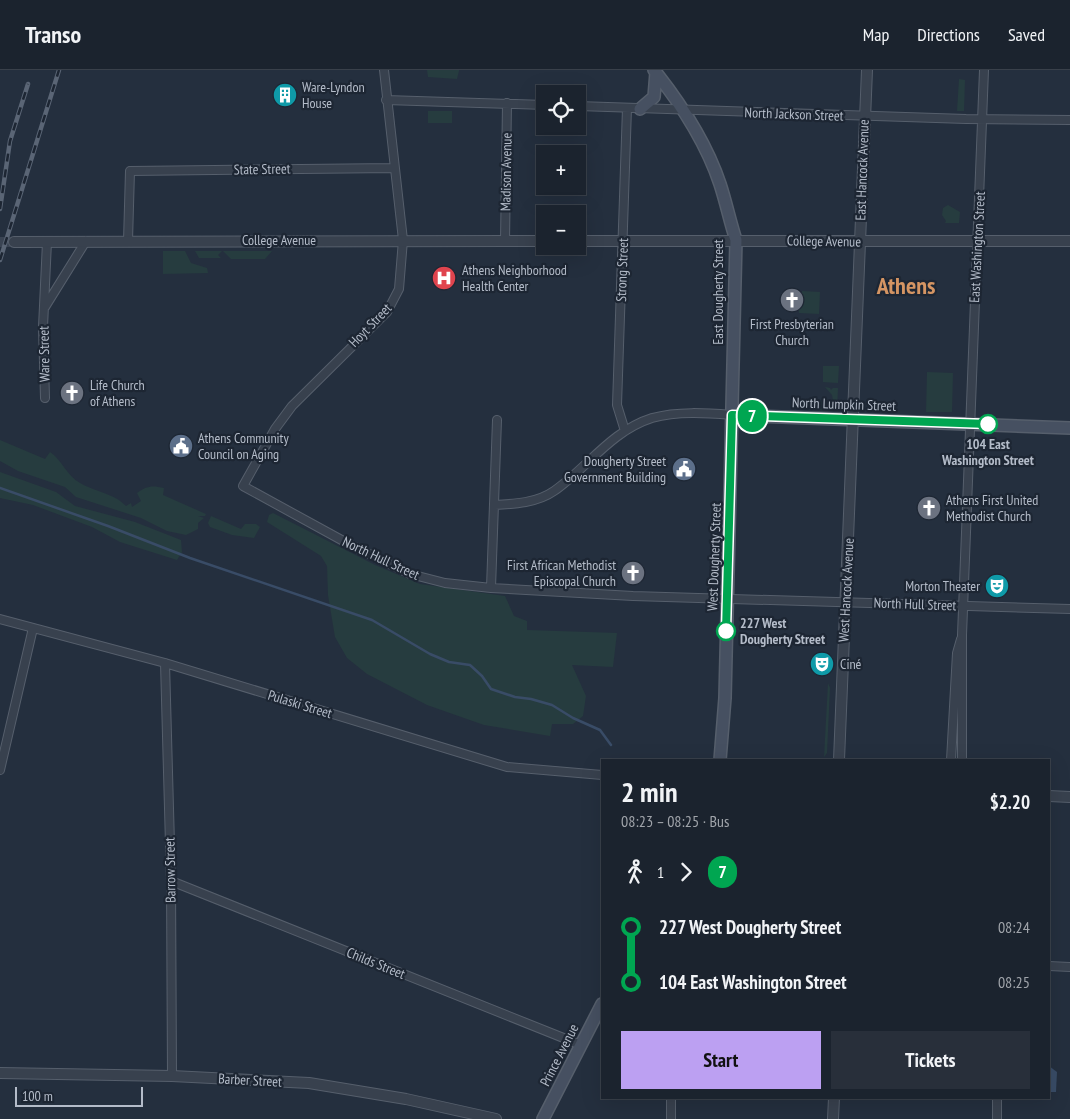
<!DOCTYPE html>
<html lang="en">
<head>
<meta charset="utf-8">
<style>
	:root { --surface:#1b232e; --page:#282f3a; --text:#f1f3f6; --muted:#a0a4aa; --line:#39404a; --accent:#bca0f2 }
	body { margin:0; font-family:"PT Sans Narrow",sans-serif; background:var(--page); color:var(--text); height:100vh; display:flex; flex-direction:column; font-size:19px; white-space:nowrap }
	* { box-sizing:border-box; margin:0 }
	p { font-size:16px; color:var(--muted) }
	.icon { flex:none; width:28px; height:28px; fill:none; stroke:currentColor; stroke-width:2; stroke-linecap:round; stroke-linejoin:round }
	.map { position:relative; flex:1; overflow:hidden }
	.drawer { position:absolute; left:601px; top:689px; width:449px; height:340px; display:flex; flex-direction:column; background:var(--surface); border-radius:0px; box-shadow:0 5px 20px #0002,0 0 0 1px var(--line) }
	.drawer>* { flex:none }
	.badge { padding:0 10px; border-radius:16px; font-size:18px; line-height:32px }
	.tools { position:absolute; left:536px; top:15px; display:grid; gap:10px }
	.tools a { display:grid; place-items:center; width:50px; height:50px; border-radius:0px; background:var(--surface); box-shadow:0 5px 20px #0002,0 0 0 1px var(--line); font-size:25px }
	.scale { position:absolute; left:15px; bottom:12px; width:128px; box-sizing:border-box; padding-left:5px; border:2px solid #b4bcc9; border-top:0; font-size:14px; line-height:18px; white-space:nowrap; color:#b4bcc9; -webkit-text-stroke:4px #1d2633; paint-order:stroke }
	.map>.badge { position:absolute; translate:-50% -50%; box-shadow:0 0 0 2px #fff }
	.legs { display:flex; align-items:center; gap:8px; height:55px; padding:0 20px; font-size:16px }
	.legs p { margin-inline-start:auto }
	.head { display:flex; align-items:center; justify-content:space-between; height:85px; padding:0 20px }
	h1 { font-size:28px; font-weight:600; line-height:38px }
	.primary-button { display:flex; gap:10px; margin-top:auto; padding:10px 20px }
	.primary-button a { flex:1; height:58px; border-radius:0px; background:var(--accent); color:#111; font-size:20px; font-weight:600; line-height:58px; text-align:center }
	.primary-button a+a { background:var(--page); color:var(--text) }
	ul { padding:0 20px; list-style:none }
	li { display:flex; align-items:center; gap:18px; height:55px; font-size:19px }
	li i { display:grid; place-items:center; width:8px; height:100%; margin:0 6px; background:currentColor }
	li i::after { content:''; width:12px; height:12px; margin:-6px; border:4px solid; border-radius:50%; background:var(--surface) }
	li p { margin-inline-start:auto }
	li:first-child i { background:linear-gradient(#0000 50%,currentColor 0) }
	li:last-child i { background:linear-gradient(currentColor 50%,#0000 0) }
	header { display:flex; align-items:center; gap:30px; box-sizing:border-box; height:70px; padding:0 25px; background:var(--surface); border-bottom:1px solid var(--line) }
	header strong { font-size:24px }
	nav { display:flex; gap:28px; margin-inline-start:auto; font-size:18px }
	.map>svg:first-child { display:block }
</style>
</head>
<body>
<header>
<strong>Transo</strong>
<nav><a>Map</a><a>Directions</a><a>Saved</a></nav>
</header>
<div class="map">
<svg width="1070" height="1049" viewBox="0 0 1070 1049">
	<rect width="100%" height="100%" fill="#242f3e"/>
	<path fill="#263c3f" d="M 427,0 L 459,0 L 459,1 L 457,9 L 428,7 Z
		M 959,9 L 965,10 L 964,41 L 957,41 Z
		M 428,41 L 452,41 L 452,53 L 428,53 Z
		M 948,135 L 960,142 L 959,153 L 945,153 L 946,151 L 942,145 L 943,138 Z
		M 163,181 L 185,181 L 191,193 L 207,198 L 208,203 L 163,204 Z
		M 195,181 L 222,181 L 218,185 L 221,188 L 199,188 Z
		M 223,181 L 272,181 L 265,189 L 231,189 Z
		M 802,221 L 820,222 L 819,244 L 799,243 L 799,238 L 801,238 Z
		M 823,296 L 839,296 L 838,313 L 823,312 Z
		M 927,302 L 953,303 L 952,342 L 926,342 Z
		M 825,317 L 830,318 L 831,320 L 833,318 L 838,318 L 837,341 L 818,340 L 818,329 L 827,335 L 833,330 L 832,325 Z
		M 0,370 L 45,389 L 50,382 C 62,390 67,406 80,413 C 95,422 114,423 126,436 L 131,433 L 132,437 L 141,431 L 137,423 C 146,416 152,415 164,418 L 163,425 L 206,444 L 205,446 L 198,446 L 204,448 L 198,453 L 198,459 L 186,465 L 167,461 L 141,448 L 76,427 L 65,417 L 18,401 L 0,391 Z
		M 0,402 L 56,422 L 75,436 L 135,452 L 181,470 L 182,482 L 177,490 L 120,472 L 92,457 L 33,435 L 0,428 Z
		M 273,443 L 375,495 L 420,514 L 505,526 L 514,546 L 527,551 L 527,560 L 617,563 L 613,597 L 572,595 L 586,626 L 583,646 L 573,654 L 552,654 L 550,666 L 484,655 L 427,635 L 367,604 L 347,588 L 335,567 L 328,525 L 327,496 L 321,486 L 267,452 L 269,445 Z
		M 211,446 L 241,459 L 245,454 L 256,454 L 260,457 L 254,468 L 232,465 L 210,457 L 208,453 Z
		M 828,613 L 830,618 L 827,683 L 824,687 Z"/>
	<path fill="#394c67" d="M 1049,996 L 1057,1002 L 1056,1022 L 1049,1022 Z"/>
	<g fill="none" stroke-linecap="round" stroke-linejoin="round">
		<path stroke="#394c67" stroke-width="2.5" d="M 0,418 L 108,456 L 190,488 L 372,550 L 430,584 L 449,592 L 470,595 L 482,606 L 491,619 L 515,627 L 531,629 L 552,635 L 573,648 L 600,660 L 611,675"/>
		<path stroke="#3a4453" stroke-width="10" stroke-dasharray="10 5" stroke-linecap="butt" d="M 0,172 L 14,172"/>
		<g stroke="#565f6c" stroke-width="10">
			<path id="minor" d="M 384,0 L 403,170 L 399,219 L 387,242 L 292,336 L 275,359 L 243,416 L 347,473 L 410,504 L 445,513 L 491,518 L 633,526 L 1070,539
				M 386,30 L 545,35
				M 578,36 L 966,49 L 1070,50
				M 128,171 L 130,101 L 394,98
				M 505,171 L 507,33
				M 45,237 L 86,171
				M 45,328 L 43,257 L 47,172
				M 625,361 L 617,335 L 627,38
				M 494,435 C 514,434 537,433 554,421 C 587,398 611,361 652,348 C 678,341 706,343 732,345
				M 491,518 L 497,350
				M 0,549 L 165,593 L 507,697 L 602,705
				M 165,593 L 171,811 L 172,1006
				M 951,690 L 957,583 L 961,569
				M 962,690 L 962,565 L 984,0
				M 0,700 L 33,558
				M 171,811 L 581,975
				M 1049,896 L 1070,897
				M 671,1049 L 671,1028
				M 997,1049 L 997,1028"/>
		</g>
		<g stroke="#565f6c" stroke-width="12">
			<path id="tertiary" d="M 578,171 L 1070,171
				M 14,172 L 545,171
				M 839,690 L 867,0
				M 1049,726 L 1070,727
				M 0,1003 L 172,1006 L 309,1013 L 406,1029 L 496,1049
				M 833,1049 L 834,1028"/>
		</g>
		<g stroke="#565f6c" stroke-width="14">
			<path id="secondary" d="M 654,0 C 681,34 706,72 720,114 C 726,132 730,152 736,170 L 725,628 L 720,690
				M 640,39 L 654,27 L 656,2
				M 732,345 L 1070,358
				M 543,1049 L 602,934"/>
		</g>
		<use href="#minor" stroke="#38414e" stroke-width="8"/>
		<use href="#tertiary" stroke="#38414e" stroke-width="10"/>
		<use href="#secondary" stroke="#465061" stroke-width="11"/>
		<g stroke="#5a6575" stroke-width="4.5">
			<path id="rail" d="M 0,139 L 10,71 L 28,14
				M 0,190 L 59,0"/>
		</g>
		<use href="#rail" stroke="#1d2633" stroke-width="2.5" stroke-dasharray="8" stroke-linecap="butt"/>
	</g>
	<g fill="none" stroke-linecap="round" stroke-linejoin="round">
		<g stroke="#fff" stroke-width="11">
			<path id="line-1" d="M 726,561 L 732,345 L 988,354"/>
		</g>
		<use href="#line-1" stroke="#00a651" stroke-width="8"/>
	</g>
	<defs>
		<g id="building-disc" transform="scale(1.25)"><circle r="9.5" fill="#0f9aa8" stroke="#1d2633"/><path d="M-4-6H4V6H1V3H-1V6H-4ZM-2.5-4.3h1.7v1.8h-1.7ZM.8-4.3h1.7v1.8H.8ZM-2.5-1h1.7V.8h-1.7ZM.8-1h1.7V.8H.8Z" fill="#fff"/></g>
		<g id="hospital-disc" transform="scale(1.25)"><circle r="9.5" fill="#e0444e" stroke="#1d2633"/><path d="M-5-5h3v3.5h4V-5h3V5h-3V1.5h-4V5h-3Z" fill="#fff"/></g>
		<g id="church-disc" transform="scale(1.25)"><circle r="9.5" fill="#6b7280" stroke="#1d2633"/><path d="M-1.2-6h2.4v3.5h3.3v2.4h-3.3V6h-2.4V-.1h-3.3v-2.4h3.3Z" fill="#fff"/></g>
		<g id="civic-disc" transform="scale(1.25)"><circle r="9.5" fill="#5c6f8a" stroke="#1d2633"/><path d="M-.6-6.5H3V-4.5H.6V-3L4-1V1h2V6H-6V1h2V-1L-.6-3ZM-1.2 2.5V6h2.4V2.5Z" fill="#fff"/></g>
		<g id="theatre-disc" transform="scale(1.25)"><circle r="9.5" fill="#0f9aa8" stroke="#1d2633"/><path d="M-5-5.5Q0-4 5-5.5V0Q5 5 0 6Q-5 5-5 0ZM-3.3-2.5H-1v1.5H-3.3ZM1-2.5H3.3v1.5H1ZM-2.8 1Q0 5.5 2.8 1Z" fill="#fff"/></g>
	</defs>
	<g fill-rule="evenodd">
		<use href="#building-disc" x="285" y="25"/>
		<use href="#hospital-disc" x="444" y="208"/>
		<use href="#church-disc" x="792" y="230"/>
		<use href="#church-disc" x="72" y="323"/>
		<use href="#civic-disc" x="181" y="376"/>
		<use href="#civic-disc" x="684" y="399"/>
		<use href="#church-disc" x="929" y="438"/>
		<use href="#church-disc" x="633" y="503"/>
		<use href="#theatre-disc" x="997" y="516"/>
		<use href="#theatre-disc" x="822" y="594"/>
	</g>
	<g fill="#fff" stroke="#00a651" stroke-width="2.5">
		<circle cx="988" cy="354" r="9"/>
		<circle cx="726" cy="561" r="9"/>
	</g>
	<g text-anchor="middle" stroke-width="4.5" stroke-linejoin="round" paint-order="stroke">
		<g font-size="14" fill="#b4bcc9" stroke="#1d2633" text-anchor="start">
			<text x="302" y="22">Ware-Lyndon<tspan x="302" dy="16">House</tspan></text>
			<text x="462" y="205">Athens Neighborhood<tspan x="462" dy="16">Health Center</tspan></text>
			<text x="792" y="259" text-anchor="middle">First Presbyterian<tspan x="792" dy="16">Church</tspan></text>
			<text x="90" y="320">Life Church<tspan x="90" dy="16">of Athens</tspan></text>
			<text x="198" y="373">Athens Community<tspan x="198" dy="16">Council on Aging</tspan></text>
			<text x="666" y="396" text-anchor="end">Dougherty Street<tspan x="666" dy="16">Government Building</tspan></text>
			<text x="946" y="435">Athens First United<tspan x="946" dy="16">Methodist Church</tspan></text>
			<text x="616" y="500" text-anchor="end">First African Methodist<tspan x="616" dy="16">Episcopal Church</tspan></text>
			<text x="980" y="521" text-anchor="end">Morton Theater</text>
			<text x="840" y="599">Ciné</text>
		</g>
		<g font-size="14" fill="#b4bcc9" stroke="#1d2633">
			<text transform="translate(794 44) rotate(2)" y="5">North Jackson Street</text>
			<text transform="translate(262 99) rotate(-1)" y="5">State Street</text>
			<text transform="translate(862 100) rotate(-88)" y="5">East Hancock Avenue</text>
			<text transform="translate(506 102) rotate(-89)" y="5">Madison Avenue</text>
			<text x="279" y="175">College Avenue</text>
			<text transform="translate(824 171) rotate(1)" y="5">College Avenue</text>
			<text transform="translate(977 177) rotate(-87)" y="5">East Washington Street</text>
			<text transform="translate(622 200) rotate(-88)" y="5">Strong Street</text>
			<text transform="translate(718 222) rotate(-90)" y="5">East Dougherty Street</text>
			<text transform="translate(370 255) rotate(-46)" y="5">Hoyt Street</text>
			<text transform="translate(44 284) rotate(-91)" y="5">Ware Street</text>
			<text transform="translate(844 334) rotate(2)" y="5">North Lumpkin Street</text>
			<text transform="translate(714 487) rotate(-88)" y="5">West Dougherty Street</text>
			<text transform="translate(381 488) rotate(25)" y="5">North Hull Street</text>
			<text transform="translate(846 520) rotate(-87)" y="5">West Hancock Avenue</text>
			<text transform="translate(915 534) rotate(2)" y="5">North Hull Street</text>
			<text transform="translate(300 634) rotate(17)" y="5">Pulaski Street</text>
			<text transform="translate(170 800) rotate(-91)" y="5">Barrow Street</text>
			<text transform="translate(376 893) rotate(22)" y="5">Childs Street</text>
			<text transform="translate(559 985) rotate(-63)" y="5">Prince Avenue</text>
			<text transform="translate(250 1010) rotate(3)" y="5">Barber Street</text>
		</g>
		<g font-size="14" font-weight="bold" fill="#b4bcc9" stroke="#1d2633">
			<text x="988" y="379">104 East<tspan x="988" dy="16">Washington Street</tspan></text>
			<text x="740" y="558" text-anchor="start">227 West<tspan x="740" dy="16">Dougherty Street</tspan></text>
		</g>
		<g font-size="24" font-weight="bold" fill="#d59563" stroke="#1d2633">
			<text x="906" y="224">Athens</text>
		</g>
	</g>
</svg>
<div class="tools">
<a><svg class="icon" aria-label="locate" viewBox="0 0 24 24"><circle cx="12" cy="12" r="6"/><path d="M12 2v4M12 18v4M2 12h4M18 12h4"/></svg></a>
<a>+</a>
<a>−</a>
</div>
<div class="scale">100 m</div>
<b class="badge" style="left:752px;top:346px;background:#00a651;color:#fff">7</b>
<section class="drawer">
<div class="head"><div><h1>2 min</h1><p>08:23 – 08:25 · Bus</p></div><b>$2.20</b></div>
<div class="legs"><svg class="icon" aria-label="walk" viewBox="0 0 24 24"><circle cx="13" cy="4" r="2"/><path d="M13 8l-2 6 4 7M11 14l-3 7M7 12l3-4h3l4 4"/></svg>1<svg class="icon" aria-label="forward" viewBox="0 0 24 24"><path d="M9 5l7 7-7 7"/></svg><b class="badge" style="background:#00a651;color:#fff">7</b></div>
<ul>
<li><i style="color:#00a651"></i><b>227 West Dougherty Street</b><p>08:24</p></li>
<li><i style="color:#00a651"></i><b>104 East Washington Street</b><p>08:25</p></li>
</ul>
<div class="primary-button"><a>Start</a><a>Tickets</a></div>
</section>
</div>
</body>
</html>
